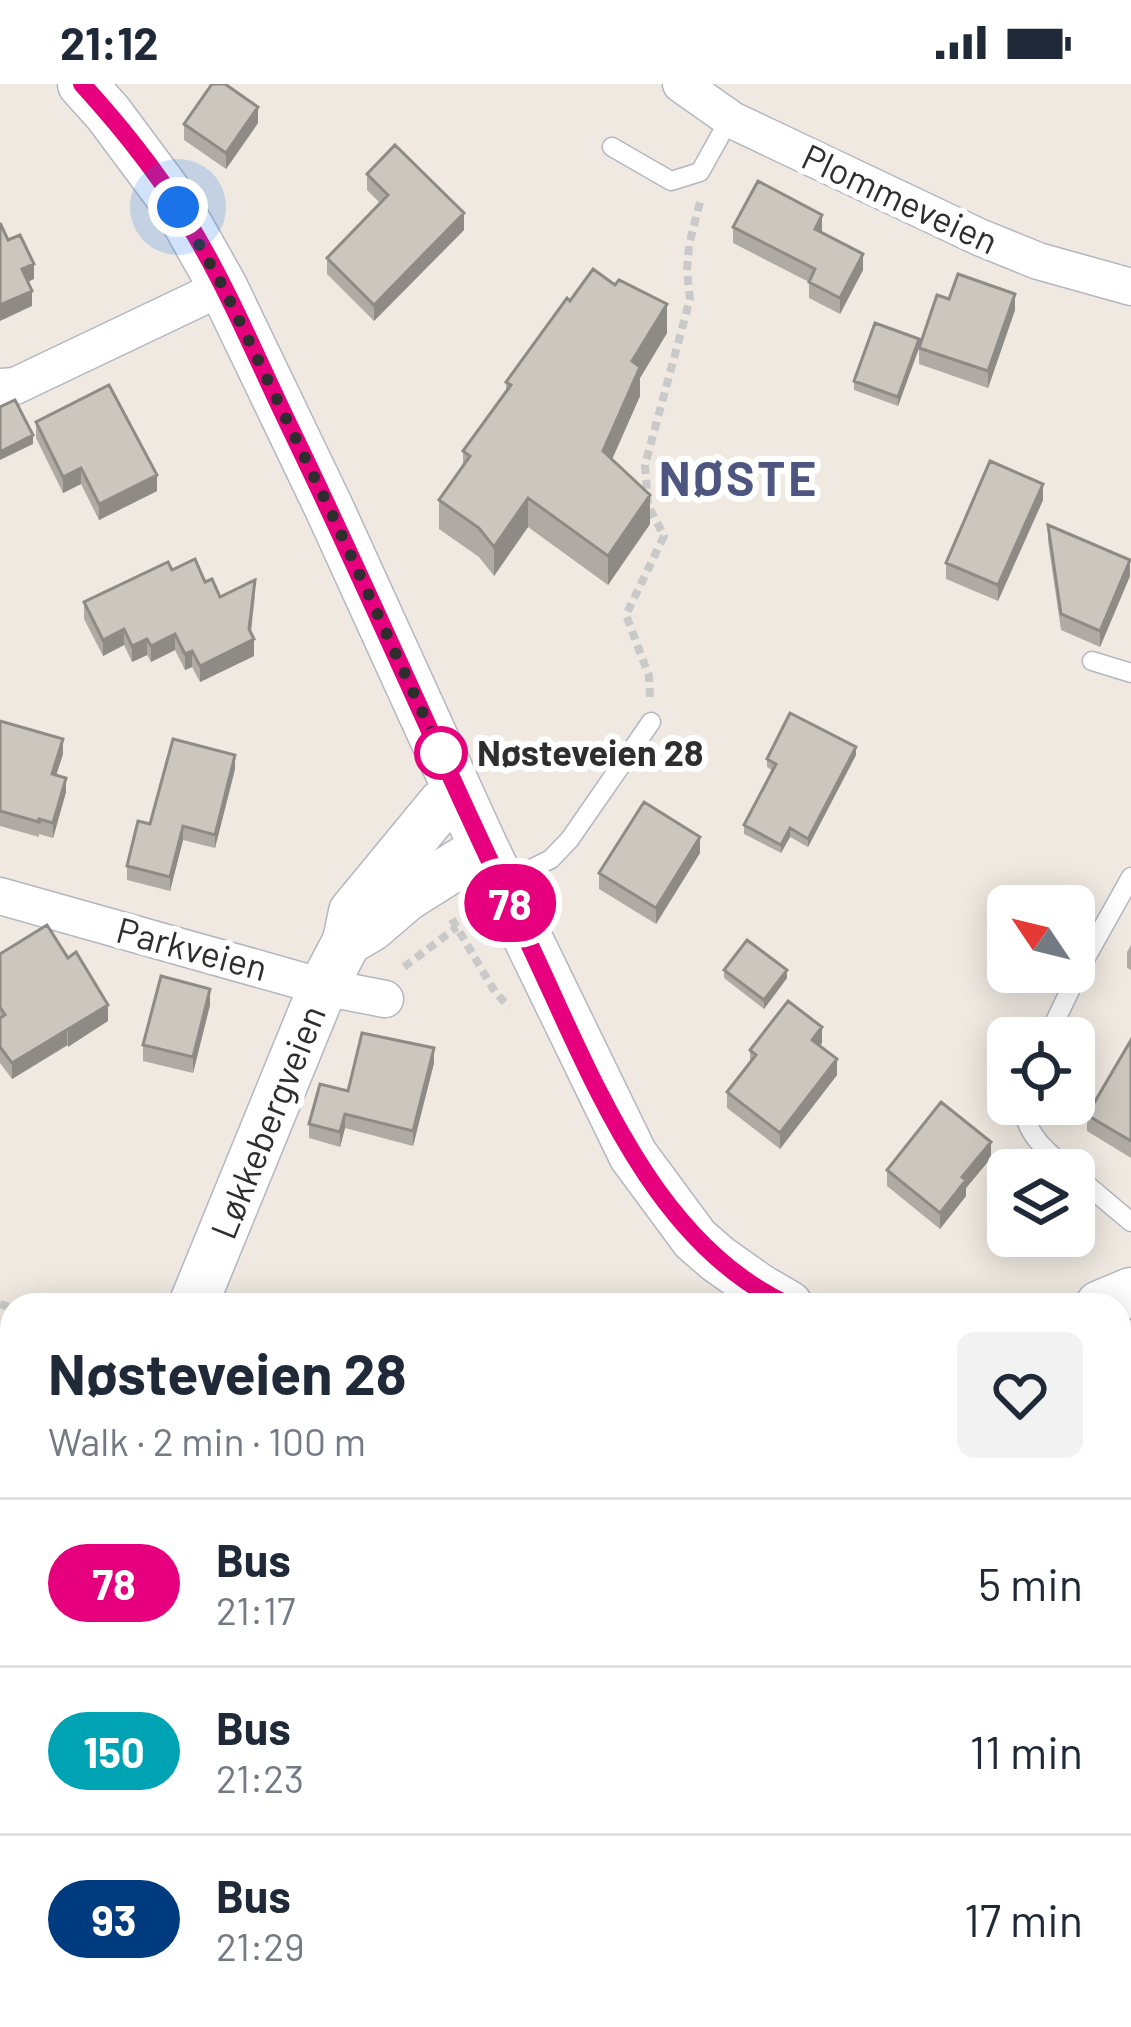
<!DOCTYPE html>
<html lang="en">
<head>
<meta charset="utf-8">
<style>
	:root { --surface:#fff; --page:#f2f2f3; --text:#1f2937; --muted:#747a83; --line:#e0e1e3 }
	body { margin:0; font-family:Barlow,sans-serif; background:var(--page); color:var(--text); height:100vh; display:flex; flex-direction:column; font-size:45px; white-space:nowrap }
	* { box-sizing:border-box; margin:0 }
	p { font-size:39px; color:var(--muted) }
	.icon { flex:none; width:66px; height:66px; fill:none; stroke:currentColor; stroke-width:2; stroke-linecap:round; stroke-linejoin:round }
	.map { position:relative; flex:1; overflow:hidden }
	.side { position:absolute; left:0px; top:1209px; width:1131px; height:735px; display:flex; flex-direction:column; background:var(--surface); border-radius:36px 36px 0 0; box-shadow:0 6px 30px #0003 }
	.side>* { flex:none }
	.badge { padding:0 24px; border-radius:39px; font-size:42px; line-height:78px }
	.needle { width:78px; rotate:305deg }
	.buttons { position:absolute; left:987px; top:801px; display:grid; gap:24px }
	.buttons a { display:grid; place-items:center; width:108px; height:108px; border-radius:18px; background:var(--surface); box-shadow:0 6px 30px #0003; font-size:60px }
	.you { position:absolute; width:60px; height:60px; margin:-30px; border:9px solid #fff; border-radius:50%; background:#1a73e8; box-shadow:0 0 0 18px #1a73e833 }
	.map>.badge { position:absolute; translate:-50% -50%; box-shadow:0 0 0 6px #fff }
	.round { display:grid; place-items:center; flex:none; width:126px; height:126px; border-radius:18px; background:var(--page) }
	.head { display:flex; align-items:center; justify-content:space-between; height:204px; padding:0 48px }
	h1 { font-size:57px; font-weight:700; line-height:90px }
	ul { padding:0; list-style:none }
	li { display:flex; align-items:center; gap:36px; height:168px; padding:0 48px; border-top:3px solid var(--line) }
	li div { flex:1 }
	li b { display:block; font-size:45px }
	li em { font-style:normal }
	li .badge { min-width:132px; font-weight:700; text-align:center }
	.status { display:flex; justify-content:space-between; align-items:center; height:84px; padding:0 60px; background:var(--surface); direction:ltr }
	.status svg { height:33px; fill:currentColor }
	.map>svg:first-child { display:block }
</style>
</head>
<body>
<div class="status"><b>21:12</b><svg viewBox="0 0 49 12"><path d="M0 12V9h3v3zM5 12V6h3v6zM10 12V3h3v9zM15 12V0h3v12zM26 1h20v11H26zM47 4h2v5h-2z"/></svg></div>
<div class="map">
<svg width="1131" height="1943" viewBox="0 0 1131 1943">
	<rect width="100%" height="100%" fill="#efe9e1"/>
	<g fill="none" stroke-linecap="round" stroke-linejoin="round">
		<g stroke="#b4b7c1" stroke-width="21">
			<path id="service" d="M 612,63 L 671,97 L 700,88 L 730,34
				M 1092,577 L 1131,589
				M 505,798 L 551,775 L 570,755 L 651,638
				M 1047,954 L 1084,877 L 1131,793
				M 1022,1020 C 1026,1051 1046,1067 1069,1086
				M 1074,1090 L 1131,1138"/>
		</g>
		<g stroke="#b4b7c1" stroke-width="39">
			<path id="minor" d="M 681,0 L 732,36 L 979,153 L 1038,177 L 1131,203
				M 0,303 L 15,302 L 223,203
				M 0,812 L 323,903 L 385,915
				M 0,1760 L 12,1767
				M 737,1932 L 782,1943
				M 591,1943 L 603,1932"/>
		</g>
		<g stroke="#b4b7c1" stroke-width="51">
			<path id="secondary" d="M 82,0 L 108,29 L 178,123 L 223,203 L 330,426 L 484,764 L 633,1071 L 695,1155 L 718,1175 L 759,1204 L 788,1221
				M 356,852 L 371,843 L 406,813 L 484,764
				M 193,1221 L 323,903 L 347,857 L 353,828 L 442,720 L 459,709
				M 1100,1221 L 1131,1208
				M 476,1932 L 498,1943"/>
		</g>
		<path stroke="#c9c9c9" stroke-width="8" stroke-dasharray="9 6" stroke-linecap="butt" d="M 650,613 L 649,592 L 626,531 L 664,452 L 648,421 L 645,381 L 690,215 L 687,187 L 689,161 L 700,118
			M 452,835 L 495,908 L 509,923
			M 404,883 L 457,843
			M 0,1220 L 12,1224"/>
		<use href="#service" stroke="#fff" stroke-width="18"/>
		<use href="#minor" stroke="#fff" stroke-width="36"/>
		<use href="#secondary" stroke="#fff" stroke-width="48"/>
	</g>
	<path fill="#afaba4" d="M 258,39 L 226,85 L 184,56 L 184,40 Z
		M 367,90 L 464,146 L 374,237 L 327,190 L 327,174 L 380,119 L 367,106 Z
		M 733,143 L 822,147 L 822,148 L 863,186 L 840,230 L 809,214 L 809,198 L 733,159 Z
		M 949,215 L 1015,226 L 988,304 L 919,280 L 919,264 L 898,322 L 854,306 L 854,297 L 919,263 Z
		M 570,217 L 667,249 L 640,294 L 640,312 L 612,375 L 650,440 L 608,501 L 528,443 L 494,492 L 479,473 L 439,445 L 439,416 L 463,382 L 463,367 L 506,308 L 506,298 Z
		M 36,338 L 157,407 L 99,436 L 81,400 L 63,409 L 36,354 Z
		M 1043,416 L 998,517 L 946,495 L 946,479 Z
		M 1048,441 L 1130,492 L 1100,563 L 1061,546 L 1048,457 Z
		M 172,486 L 205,498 L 220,513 L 255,512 L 251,548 L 254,572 L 200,598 L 192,583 L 185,586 L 175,566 L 151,578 L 147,571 L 132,578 L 124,561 L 103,572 L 84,535 L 84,518 Z
		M 0,637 L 63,670 L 56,691 L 66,708 L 53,754 L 39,750 L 39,753 L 0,742 Z
		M 856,671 L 808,763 L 790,753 L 781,769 L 744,750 L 744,741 L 773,687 L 767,683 L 767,675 Z
		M 235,685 L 215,764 L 183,756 L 170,807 L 127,796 L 127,782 L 150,740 Z
		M 700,769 L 656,840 L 599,805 L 599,789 Z
		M 1131,861 L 1131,886 L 1127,884 L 1127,868 Z
		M 0,870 L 108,937 L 12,995 L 0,979 Z
		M 724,886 L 787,894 L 764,925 L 724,894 Z
		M 210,921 L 193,989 L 143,977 L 143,961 Z
		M 1131,956 L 1131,1074 L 1087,1047 L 1087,1031 Z
		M 822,959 L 820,962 L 837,991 L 780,1065 L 727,1024 L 727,1008 L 750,978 L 750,966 Z
		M 434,979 L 413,1062 L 345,1044 L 340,1063 L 309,1054 L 309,1040 L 348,1007 Z
		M 991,1074 L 966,1104 L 966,1112 L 940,1145 L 887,1102 L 887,1086 Z
		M 1131,1280 L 1131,1315 L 1121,1307 L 1121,1293 Z
		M 0,1796 L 12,1803 L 12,1874 L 0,1867 Z
		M 43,1932 L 124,1932 L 118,1943 L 52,1943 L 52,1937 Z
		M 989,1932 L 1085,1932 L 1085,1935 L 1083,1943 L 996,1943 L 989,1941 Z"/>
	<path fill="#8e8b86" d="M 258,23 L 258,39 L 226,85 L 226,69 Z
		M 464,129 L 464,146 L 374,237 L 374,221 Z
		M 822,131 L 822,147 L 815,161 L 815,145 Z
		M 863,170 L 863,186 L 840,230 L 840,214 Z
		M 34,180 L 34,195 L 22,201 L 22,185 Z
		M 32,207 L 32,222 L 0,237 L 0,221 Z
		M 1015,210 L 1015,226 L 988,304 L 988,287 Z
		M 667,220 L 667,249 L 640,294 L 640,312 L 603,396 L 603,367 L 632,277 Z
		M 919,255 L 919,264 L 898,322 L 898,313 Z
		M 33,351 L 33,360 L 0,376 L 0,368 Z
		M 81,384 L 81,400 L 63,409 L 63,393 Z
		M 157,391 L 157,407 L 99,436 L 99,420 Z
		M 1043,400 L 1043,416 L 998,517 L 998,501 Z
		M 650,411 L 650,440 L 608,501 L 608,472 Z
		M 528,414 L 528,443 L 494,492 L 494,463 Z
		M 1130,476 L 1130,492 L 1100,563 L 1100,547 Z
		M 255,496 L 250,558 L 254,555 L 254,572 L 200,598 L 200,582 L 249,545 Z
		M 124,545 L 124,561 L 103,572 L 103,556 Z
		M 175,550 L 175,566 L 151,578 L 151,562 Z
		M 147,555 L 147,571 L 132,578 L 132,562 Z
		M 192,567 L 192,583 L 185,586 L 185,570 Z
		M 63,655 L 63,670 L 52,704 L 52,690 Z
		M 856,663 L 856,671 L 808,763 L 808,755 Z
		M 235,671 L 235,685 L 215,764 L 215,751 Z
		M 66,694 L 66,708 L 53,754 L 53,739 Z
		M 183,742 L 183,756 L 170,807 L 170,793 Z
		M 790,744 L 790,753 L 781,769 L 781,761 Z
		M 700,753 L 700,769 L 656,840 L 656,824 Z
		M 787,886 L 787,894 L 764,925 L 764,916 Z
		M 210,905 L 210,921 L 193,989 L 193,973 Z
		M 108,921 L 108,937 L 68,963 L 68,947 Z
		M 822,943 L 822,959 L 812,972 L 812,956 Z
		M 67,945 L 67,961 L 12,995 L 12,979 Z
		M 434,964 L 434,979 L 413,1062 L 413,1047 Z
		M 837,975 L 837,991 L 780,1065 L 780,1049 Z
		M 345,1030 L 345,1044 L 340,1063 L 340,1048 Z
		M 991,1058 L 991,1074 L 966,1104 L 966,1112 L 940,1145 L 940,1129 L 962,1093 Z
		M 112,1932 L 124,1932 L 118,1943 L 106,1943 Z"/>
	<path fill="#cbc7bf" stroke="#8e8b86" stroke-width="3" d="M 212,0 L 225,0 L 258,23 L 226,69 L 184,40 Z
		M 395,61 L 464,129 L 374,221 L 327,174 L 388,111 L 367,90 Z
		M 758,97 L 822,131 L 815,145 L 863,170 L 840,214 L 809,198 L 815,185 L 733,143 Z
		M 0,139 L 8,156 L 20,151 L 34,180 L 22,185 L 32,207 L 0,221 Z
		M 593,185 L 615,201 L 619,196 L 667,220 L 632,277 L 640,283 L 603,367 L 650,411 L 608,472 L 528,414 L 494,463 L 479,444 L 439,416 L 470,372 L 463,367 L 511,301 L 506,298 L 567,214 L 570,217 Z
		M 958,190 L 1015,210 L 988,287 L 919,264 L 937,211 L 949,215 Z
		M 875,239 L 919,255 L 898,313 L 854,297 Z
		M 109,301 L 157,391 L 99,420 L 81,384 L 63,393 L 36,338 Z
		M 15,316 L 33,351 L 0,368 L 0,323 Z
		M 990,377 L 1043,400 L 998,501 L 946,479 Z
		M 1048,441 L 1130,476 L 1100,547 L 1061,530 Z
		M 195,475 L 205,498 L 212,495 L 220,513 L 255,496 L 249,545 L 254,555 L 200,582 L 192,567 L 185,570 L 175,550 L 151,562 L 147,555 L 132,562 L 124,545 L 103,556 L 84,518 L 168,478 L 172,486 Z
		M 790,629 L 856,663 L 808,755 L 790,744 L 781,761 L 744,741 L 776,680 L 767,675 Z
		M 0,637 L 63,655 L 52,690 L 66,694 L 53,739 L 39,735 L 39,738 L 0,727 Z
		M 173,655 L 235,671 L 215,751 L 183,742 L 170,793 L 127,782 L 138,737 L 150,740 Z
		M 644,718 L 700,753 L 656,824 L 599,789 Z
		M 47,841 L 68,874 L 76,868 L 108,921 L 12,979 L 0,963 L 0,934 L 5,931 L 0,923 L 0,870 Z
		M 747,856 L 787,886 L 764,916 L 724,886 Z
		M 161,892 L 210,905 L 193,973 L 143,961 Z
		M 788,917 L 822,943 L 812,956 L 837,975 L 780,1049 L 727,1008 L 756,971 L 750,966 Z
		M 362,949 L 434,964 L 413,1047 L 345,1030 L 340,1048 L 309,1040 L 320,1000 L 348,1007 Z
		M 1131,956 L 1131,1057 L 1087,1031 Z
		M 941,1018 L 991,1058 L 962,1093 L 966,1096 L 940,1129 L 887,1086 Z
		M 1131,1280 L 1131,1300 L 1121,1293 Z
		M 0,1796 L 12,1803 L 12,1850 L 0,1844 Z
		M 63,1932 L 112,1932 L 106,1943 L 83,1943 Z
		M 1006,1932 L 1082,1932 L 1078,1943 L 1002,1943 Z"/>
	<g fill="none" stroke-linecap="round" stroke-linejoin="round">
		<g stroke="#fff" stroke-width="27">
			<path id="line" d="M 82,0 C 124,46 165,98 196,152 C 234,217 263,289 296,356 C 375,520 446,688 525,851 C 588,982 648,1156 788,1221"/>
		</g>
		<use href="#line" stroke="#e6007e" stroke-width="18"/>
		<path stroke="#2e2e2e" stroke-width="12" stroke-dasharray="0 21.6" d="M 178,123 L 223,203 L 330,426 L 441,669"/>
	</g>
	<circle fill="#fff" stroke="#e6007e" stroke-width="6" cx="441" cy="669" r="24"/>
	<g text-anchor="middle" stroke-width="12" stroke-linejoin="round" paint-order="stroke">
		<g font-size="36" fill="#2e2e2e" stroke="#fff">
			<text transform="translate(900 115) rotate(25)" y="13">Plommeveien</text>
			<text transform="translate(192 865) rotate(15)" y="13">Parkveien</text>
			<text transform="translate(268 1038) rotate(-68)" y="13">Løkkebergveien</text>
		</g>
		<g font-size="36" font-weight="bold" fill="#2e2e2e" stroke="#fff" text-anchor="start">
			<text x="477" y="682">Nøsteveien 28</text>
		</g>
		<g font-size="48" font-weight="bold" letter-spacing="3" fill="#4d5680" stroke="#fff">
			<text x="739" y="412">NØSTE</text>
		</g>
	</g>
</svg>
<div class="buttons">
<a><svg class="needle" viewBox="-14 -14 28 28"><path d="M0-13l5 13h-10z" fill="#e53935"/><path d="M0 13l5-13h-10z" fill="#747a83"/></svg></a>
<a><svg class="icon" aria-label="locate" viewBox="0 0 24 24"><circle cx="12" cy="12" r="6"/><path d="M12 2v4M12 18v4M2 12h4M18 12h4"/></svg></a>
<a><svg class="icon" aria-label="layers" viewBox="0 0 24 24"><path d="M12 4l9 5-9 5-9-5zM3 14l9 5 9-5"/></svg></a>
</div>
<div class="you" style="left:178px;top:123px"></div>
<b class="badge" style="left:510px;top:819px;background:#e6007e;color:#fff">78</b>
<section class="side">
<div class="head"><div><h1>Nøsteveien 28</h1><p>Walk · 2 min · 100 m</p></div><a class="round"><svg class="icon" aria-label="heart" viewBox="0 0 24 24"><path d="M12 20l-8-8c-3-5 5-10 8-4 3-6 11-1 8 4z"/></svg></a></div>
<ul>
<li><span class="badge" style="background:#e6007e;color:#fff">78</span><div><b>Bus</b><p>21:17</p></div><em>5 min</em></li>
<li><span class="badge" style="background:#00a3b4;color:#fff">150</span><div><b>Bus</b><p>21:23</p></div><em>11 min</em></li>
<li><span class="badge" style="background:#003b80;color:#fff">93</span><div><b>Bus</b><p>21:29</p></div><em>17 min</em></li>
</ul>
</section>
</div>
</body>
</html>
